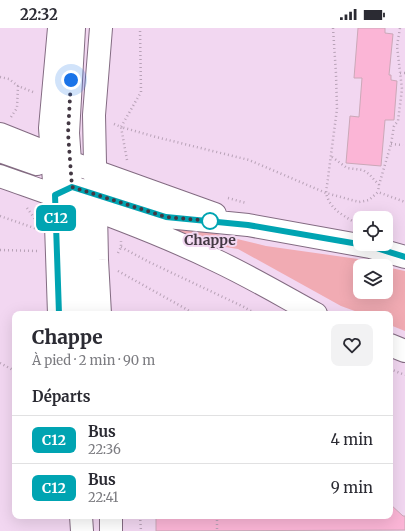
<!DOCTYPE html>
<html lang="fr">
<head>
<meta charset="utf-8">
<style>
	:root { --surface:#fff; --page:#f2f2f3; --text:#2b2b33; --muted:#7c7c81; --line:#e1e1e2 }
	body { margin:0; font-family:Merriweather,serif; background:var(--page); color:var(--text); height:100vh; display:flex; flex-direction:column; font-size:15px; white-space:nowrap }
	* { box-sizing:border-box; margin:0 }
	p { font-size:13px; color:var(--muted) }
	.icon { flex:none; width:22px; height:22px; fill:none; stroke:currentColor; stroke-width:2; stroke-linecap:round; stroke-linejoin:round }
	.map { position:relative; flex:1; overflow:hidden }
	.side { position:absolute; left:12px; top:283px; width:381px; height:208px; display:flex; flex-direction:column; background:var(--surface); border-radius:8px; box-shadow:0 4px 16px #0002 }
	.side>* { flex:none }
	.badge { padding:0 8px; border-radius:6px; font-size:14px; line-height:26px }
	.buttons { position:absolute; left:353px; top:183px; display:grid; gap:8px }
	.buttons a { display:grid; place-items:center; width:40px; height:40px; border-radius:8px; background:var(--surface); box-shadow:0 4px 16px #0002; font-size:20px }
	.you { position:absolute; width:20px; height:20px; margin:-10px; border:3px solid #fff; border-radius:50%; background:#1a73e8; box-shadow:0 0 0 6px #1a73e833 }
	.map>.badge { position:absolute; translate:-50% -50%; box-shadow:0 0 0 2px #fff }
	h2 { padding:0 20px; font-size:15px; line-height:36px }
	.round { display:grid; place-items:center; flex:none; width:42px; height:42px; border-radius:8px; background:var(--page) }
	.overview { display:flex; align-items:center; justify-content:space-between; height:68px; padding:0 20px }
	h1 { font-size:19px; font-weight:800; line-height:30px }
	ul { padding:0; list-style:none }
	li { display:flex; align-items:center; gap:12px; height:48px; padding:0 20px; border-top:1px solid var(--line) }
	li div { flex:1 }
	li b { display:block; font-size:15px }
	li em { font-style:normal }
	li .badge { min-width:44px; font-weight:700; text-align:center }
	.status { display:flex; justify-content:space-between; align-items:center; height:28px; padding:0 20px; background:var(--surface); direction:ltr }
	.status svg { height:11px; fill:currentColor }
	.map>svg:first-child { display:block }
</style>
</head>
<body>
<div class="status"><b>22:32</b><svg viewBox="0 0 49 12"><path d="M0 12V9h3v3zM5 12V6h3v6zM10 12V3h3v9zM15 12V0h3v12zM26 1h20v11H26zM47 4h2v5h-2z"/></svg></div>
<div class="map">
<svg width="405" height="503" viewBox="0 0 405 503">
	<rect width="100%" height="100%" fill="#f2d7f1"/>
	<path fill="#f1abb3" d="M 166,194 L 266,218 L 358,231 L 384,238 L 360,238 L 360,264 L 386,264 L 386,239 L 405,243 L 405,303 L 390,297 L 390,286 L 363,286 L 341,278 L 238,221 L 206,216 L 163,198 Z"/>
	<path fill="#fbb5d6" stroke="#cba8b8" d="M 358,0 L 385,0 L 385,5 L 393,6 L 389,47 L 391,47 L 391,52 L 397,53 L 394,92 L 385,92 L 381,138 L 346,135 L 350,88 L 359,89 L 362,50 L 354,50 Z
		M 390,476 L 403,488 L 405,488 L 405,502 L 156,503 L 156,488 L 390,488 Z"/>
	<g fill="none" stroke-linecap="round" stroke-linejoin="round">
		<g stroke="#836b82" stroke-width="24">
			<path id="minor" d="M 55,167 L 59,286
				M 73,174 L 77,224 L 79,286
				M 100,286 L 97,232 L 94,87 L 101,0
				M 81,488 L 82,503
				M 111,488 L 111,503"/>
		</g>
		<g stroke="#836b82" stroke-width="24">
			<path id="major" d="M 0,106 L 70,134 L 215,186
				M 0,123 L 37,136
				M 71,147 L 68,105 L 74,0
				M 0,148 C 73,174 147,199 217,233 C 251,249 283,268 316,286
				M 55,167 L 72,159 L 167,189 L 248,197 L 370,219 L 405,229
				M 55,167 L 50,100 L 59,0
				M 390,317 L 405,323"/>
		</g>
		<path stroke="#b8a2b7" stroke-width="2.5" stroke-dasharray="1 3" stroke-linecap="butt" d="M 333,0 L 336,46 L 337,81 L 326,165 C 330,181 341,186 354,194
			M 400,45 L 405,45
			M 0,49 L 9,51 L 18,58
			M 11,89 L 17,80 L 18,58 L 33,64
			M 114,96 L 121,99 L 141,64 L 140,0
			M 391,116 L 403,117
			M 332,129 L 347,140 L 363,142 L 369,146 L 379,157 L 378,164
			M 127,132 L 121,99 L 156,109 L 249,132 L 326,165 L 359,174 L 369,172 L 378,164 L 405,174
			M 379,157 L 391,116 L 394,98 L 398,93 L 402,61 L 397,18 L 400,0
			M 228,170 L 246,175
			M 27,180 L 35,191
			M 0,188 L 37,201
			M 121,219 L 149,234 L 244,279 L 256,286
			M 0,222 L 37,223
			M 118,225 L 121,219 L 121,213
			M 118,243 L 195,286
			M 0,335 L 15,343
			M 390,341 L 405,347
			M 140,488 L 141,503
			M 217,488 L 217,503"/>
		<use href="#minor" stroke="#fff" stroke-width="22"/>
		<use href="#major" stroke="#fff" stroke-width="22"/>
	</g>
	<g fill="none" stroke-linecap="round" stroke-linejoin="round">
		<g stroke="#fff" stroke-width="9">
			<path id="line" d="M 59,286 L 55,167 L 72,159 L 166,189 L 248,197 L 370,218 L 405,229"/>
		</g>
		<use href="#line" stroke="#00a4b2" stroke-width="6"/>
		<path stroke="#433843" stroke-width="4" stroke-dasharray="0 7.2" d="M 71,52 L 68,105 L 72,159 L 166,189 L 210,193"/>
	</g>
	<circle fill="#fff" stroke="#00a4b2" stroke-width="2" cx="210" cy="193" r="8"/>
	<g text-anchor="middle" stroke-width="4" stroke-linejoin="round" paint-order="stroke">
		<g font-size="14" font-weight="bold" fill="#433843" stroke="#f2d7f1">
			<text x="210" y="217">Chappe</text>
		</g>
	</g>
</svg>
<div class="buttons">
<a><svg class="icon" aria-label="locate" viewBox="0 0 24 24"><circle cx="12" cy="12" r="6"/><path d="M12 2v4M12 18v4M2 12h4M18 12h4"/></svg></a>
<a><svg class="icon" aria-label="layers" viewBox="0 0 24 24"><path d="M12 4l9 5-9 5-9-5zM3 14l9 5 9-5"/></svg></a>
</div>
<div class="you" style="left:71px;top:52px"></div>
<b class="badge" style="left:56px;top:190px;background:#00a4b2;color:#fff">C12</b>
<section class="side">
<div class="overview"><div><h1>Chappe</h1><p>À pied · 2 min · 90 m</p></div><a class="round"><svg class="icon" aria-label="heart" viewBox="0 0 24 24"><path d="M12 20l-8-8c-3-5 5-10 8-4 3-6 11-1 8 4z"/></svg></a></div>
<h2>Départs</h2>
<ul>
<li><span class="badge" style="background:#00a4b2;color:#fff">C12</span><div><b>Bus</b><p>22:36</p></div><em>4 min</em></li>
<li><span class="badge" style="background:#00a4b2;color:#fff">C12</span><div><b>Bus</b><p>22:41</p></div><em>9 min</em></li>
</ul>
</section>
</div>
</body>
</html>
